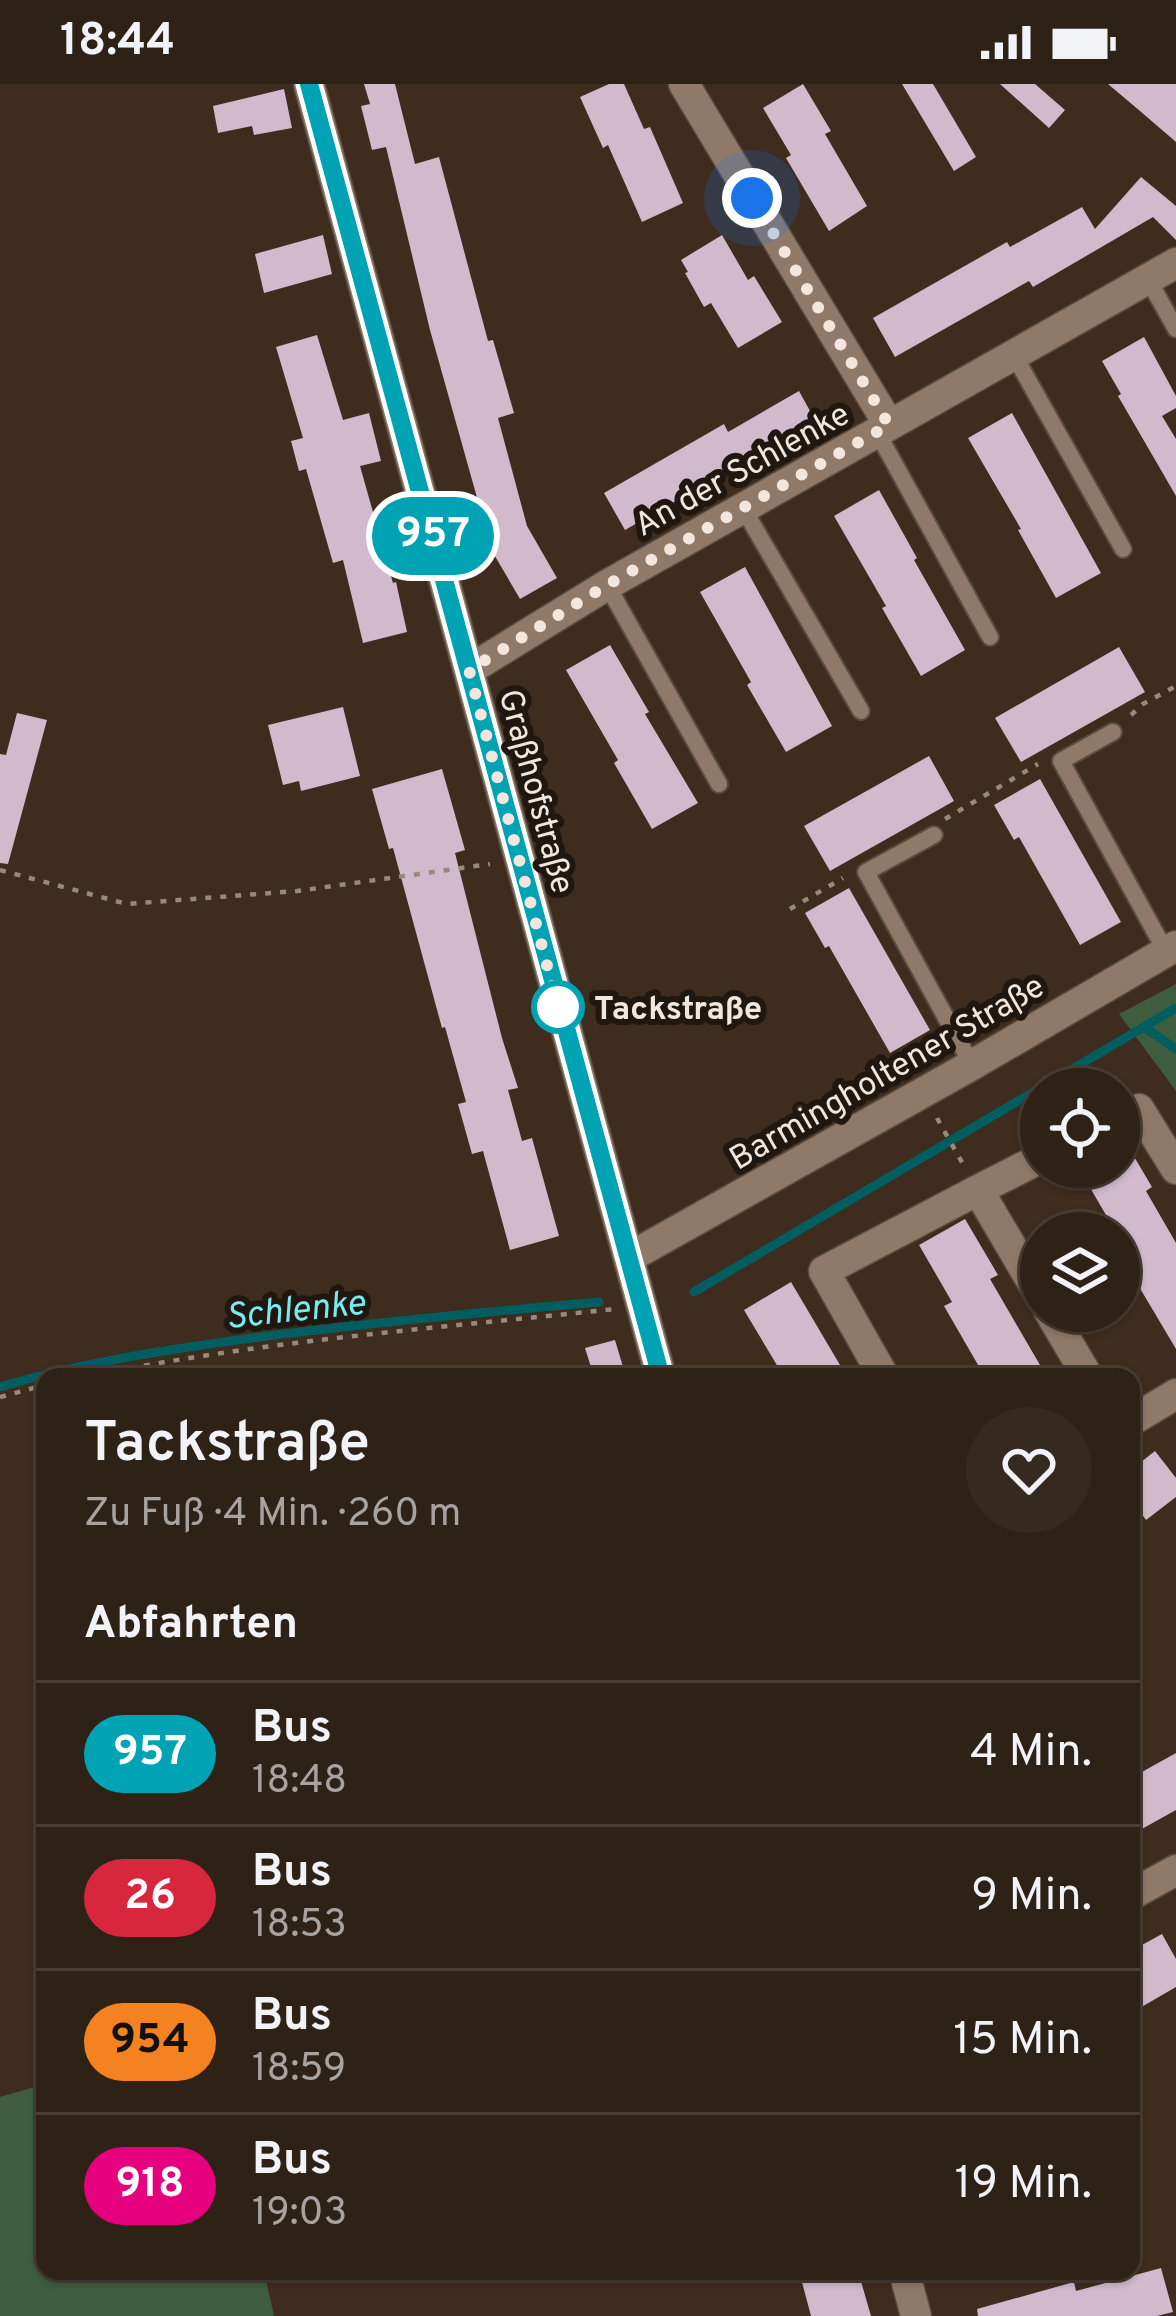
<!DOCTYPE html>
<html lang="de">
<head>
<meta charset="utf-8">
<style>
	:root { --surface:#2e2116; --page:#36291f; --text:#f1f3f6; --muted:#a7a3a1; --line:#493e35 }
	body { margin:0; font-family:Overpass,sans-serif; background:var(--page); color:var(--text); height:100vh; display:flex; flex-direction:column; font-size:45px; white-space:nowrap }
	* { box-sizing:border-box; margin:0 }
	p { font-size:39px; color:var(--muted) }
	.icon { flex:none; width:66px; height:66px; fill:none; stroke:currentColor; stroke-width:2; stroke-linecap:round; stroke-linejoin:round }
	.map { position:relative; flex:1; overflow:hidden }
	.panel { position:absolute; left:36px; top:1284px; width:1104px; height:912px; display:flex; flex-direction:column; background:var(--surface); border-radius:24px; box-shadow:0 3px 9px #0004,0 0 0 3px var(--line) }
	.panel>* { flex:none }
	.badge { padding:0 24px; border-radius:39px; font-size:42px; line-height:78px }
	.buttons { position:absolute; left:1020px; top:984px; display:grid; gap:24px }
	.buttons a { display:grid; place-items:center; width:120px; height:120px; border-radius:50%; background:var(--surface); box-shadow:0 3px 9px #0004,0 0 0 3px var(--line); font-size:60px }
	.you { position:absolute; width:60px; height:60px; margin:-30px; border:9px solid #fff; border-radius:50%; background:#1a73e8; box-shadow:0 0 0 18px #1a73e833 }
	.map>.badge { position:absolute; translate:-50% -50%; box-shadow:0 0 0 6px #fff }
	h2 { padding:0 48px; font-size:45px; line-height:108px }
	.round { display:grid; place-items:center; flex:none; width:126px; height:126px; border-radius:63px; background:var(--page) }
	.headline { display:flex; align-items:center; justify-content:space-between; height:204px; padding:0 48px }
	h1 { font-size:57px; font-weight:600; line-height:90px }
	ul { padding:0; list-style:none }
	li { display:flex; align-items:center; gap:36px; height:144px; padding:0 48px; border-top:3px solid var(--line) }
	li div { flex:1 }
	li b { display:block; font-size:45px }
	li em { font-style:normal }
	li .badge { min-width:132px; font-weight:700; text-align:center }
	.status { display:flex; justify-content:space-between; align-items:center; height:84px; padding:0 60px; background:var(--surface); direction:ltr }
	.status svg { height:33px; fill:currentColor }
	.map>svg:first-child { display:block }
</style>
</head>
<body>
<div class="status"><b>18:44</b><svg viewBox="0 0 49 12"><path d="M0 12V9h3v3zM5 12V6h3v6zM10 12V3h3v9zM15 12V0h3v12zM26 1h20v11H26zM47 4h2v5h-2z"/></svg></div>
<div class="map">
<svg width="1176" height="2232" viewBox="0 0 1176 2232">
	<rect width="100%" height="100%" fill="#3e2c1e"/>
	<path fill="#3e5d3e" d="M 1176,900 L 1176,1007 L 1119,930 Z
		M 45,2000 L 45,2187 L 264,2187 L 274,2232 L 0,2232 L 0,2013 Z"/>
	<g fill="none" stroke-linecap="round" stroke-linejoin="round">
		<path stroke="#005e60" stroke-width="9" d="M 1144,943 L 1176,965
			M 694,1208 L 1176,924
			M 0,1303 C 83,1278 166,1266 252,1254 C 367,1239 483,1228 599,1218"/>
	</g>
	<path fill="#d0bacc" d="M 364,0 L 395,0 L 415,80 L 439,73 L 488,257 L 493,256 L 514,329 L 498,334 L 527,442 L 557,494 L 520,515 L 492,467 L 430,246 L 386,63 L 372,66 L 361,22 L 370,20 Z
		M 609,0 L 624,0 L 644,45 L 650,43 L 683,119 L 642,138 L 608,61 L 603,64 L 580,13 Z
		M 803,0 L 831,47 L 825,50 L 867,122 L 829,147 L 786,74 L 791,71 L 763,24 Z
		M 902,0 L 933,0 L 976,73 L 954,87 Z
		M 1000,0 L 1035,0 L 1065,26 L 1049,44 Z
		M 1108,0 L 1176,0 L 1176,58 L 1140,27 Z
		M 284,5 L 292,44 L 254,51 L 252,42 L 218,49 L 213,22 Z
		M 1141,93 L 1176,122 L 1176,156 L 1153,133 L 1033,203 L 1029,197 L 895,273 L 873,234 L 1007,158 L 1010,163 L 1082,123 L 1095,145 Z
		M 323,151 L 332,190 L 264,209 L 255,170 Z
		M 722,151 L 748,196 L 754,192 L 782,238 L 738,264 L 711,219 L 704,223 L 685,189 L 688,188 L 681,176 Z
		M 317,251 L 343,336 L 369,329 L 381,377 L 360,382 L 393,499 L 396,498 L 407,548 L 363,559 L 343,476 L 333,479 L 306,385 L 299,387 L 291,357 L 303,354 L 276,263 Z
		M 1144,253 L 1176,312 L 1176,324 L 1162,332 L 1176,355 L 1176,412 L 1118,312 L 1121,310 L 1102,277 Z
		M 799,307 L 820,345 L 771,373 L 767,365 L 625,446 L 604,409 L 724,340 L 728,348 Z
		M 1012,329 L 1101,489 L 1056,514 L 1018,446 L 1021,445 L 968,354 Z
		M 879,406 L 917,474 L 914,476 L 965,566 L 921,592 L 882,524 L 886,522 L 834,432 Z
		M 745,483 L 832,642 L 786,668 L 747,601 L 751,598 L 700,508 Z
		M 610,561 L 649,628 L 645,630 L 698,719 L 652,745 L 614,679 L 618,676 L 566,586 Z
		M 1119,563 L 1145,608 L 1021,678 L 995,634 Z
		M 343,623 L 360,692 L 301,707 L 299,697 L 283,701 L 268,641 Z
		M 17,629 L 47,636 L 8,780 L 0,779 L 0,670 L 6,671 Z
		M 929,672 L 954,717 L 830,787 L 804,742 Z
		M 442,685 L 465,766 L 455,769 L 502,954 L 518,1004 L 508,1006 L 522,1057 L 532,1054 L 559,1152 L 510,1166 L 483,1067 L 472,1070 L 458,1020 L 466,1018 L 445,943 L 442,944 L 393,764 L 389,765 L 372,705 Z
		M 1040,695 L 1121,838 L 1080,861 L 1019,753 L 1014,756 L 994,721 Z
		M 849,804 L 930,946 L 890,969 L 829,862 L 825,864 L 805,829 Z
		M 1119,1054 L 1123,1054 L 1152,1103 L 1146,1107 L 1176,1159 L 1176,1265 L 1119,1169 L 1119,1149 L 1071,1149 L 1106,1131 L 1078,1083 L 1119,1083 Z
		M 965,1135 L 998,1191 L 990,1195 L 1047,1293 L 985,1293 L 944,1222 L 952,1218 L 919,1161 Z
		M 791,1198 L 840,1281 L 833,1285 L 838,1293 L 784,1293 L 744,1226 Z
		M 615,1256 L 626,1293 L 594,1293 L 585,1264 Z
		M 1155,1367 L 1176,1394 L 1176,1413 L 1146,1436 L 1141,1429 L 1131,1437 L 1131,1386 Z
		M 1176,1669 L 1176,1726 L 1131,1751 L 1131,1694 Z
		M 1162,1850 L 1176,1875 L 1176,1903 L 1131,1929 L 1131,1867 Z
		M 1161,2184 L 1173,2228 L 1157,2232 L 978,2232 L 977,2225 L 1074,2198 L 1076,2207 Z
		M 799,2187 L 858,2187 L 871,2232 L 811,2232 Z"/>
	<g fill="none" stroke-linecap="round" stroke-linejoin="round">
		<g stroke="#5a4b3e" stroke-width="20">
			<path id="service" d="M 1148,195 L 1176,245
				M 1014,271 L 1123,465
				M 877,348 L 990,553
				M 743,424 L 861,627
				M 607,501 L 719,700
				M 1113,648 L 1061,677 L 1166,868
				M 934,751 L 866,788 L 972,981"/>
		</g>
		<g stroke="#5a4b3e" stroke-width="33">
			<path id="minor" d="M 684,0 L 889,341
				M 469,586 L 607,501 L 1176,179
				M 1119,1035 L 1139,1025 L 1176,1085
				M 978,1106 L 1041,1074
				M 630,1173 L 972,981 L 1176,862
				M 1049,1227 L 1088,1293
				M 884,1293 L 824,1187 L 978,1106 L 1041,1213
				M 1131,1337 L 1176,1310
				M 1131,1811 L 1176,1786"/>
		</g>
		<g stroke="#5a4b3e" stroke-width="33">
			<path id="tertiary" d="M 309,0 C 428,431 542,862 661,1293
				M 904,2187 L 916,2232"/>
		</g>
		<path stroke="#98897d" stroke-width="4.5" stroke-dasharray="6 9" stroke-linecap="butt" d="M 1131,631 L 1143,620 L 1176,602
			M 945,735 L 1038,680
			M 0,786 L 127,820 L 297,807 L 490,780
			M 790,825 L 843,794
			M 937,1034 L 964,1082
			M 85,1293 C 259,1257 438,1244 615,1225
			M 0,1313 L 45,1301"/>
		<use href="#service" stroke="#8f7a69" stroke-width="16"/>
		<use href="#minor" stroke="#8f7a69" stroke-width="30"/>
		<use href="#tertiary" stroke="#8f7a69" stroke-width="30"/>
	</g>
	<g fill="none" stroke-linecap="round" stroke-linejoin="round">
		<g stroke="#fff" stroke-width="27">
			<path id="line" d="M 309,0 C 426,431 543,862 661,1293"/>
		</g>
		<use href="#line" stroke="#00a3b4" stroke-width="18"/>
		<path stroke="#f2e6dd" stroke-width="12" stroke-dasharray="0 21.6" d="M 558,923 L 469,586 L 607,501 L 889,341 L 752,114"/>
	</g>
	<circle fill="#fff" stroke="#00a3b4" stroke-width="6" cx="558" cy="923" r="24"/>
	<g text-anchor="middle" stroke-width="12" stroke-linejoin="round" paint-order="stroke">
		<g font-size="33" fill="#f2e6dd" stroke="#1f1710">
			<text transform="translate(741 384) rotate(-29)" y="12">An der Schlenke</text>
			<text transform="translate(538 707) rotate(75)" y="12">Graßhofstraße</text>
			<text transform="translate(886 987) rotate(-30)" y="12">Barmingholtener Straße</text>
		</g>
		<g font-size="33" font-weight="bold" fill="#f2e6dd" stroke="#1f1710" text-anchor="start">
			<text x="594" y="935">Tackstraße</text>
		</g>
		<g font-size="36" font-style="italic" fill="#78ebed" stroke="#1f1710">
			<text transform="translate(295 1224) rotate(-6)" y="13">Schlenke</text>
		</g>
	</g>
</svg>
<div class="buttons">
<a><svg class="icon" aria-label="locate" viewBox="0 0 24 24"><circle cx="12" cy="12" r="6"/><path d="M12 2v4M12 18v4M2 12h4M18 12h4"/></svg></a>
<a><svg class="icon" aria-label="layers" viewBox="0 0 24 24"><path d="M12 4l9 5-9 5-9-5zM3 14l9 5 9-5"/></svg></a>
</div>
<div class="you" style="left:752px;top:114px"></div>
<b class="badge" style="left:433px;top:452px;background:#00a3b4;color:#fff">957</b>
<section class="panel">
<div class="headline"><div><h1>Tackstraße</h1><p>Zu Fuß · 4 Min. · 260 m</p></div><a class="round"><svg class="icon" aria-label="heart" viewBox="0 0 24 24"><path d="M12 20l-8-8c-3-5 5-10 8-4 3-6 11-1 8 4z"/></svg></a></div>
<h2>Abfahrten</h2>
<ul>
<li><span class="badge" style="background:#00a3b4;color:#fff">957</span><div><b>Bus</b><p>18:48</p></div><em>4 Min.</em></li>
<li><span class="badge" style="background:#d7263d;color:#fff">26</span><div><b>Bus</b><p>18:53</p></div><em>9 Min.</em></li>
<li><span class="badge" style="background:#f58220;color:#111">954</span><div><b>Bus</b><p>18:59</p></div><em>15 Min.</em></li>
<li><span class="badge" style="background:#e6007e;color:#fff">918</span><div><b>Bus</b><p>19:03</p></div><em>19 Min.</em></li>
</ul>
</section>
</div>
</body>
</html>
